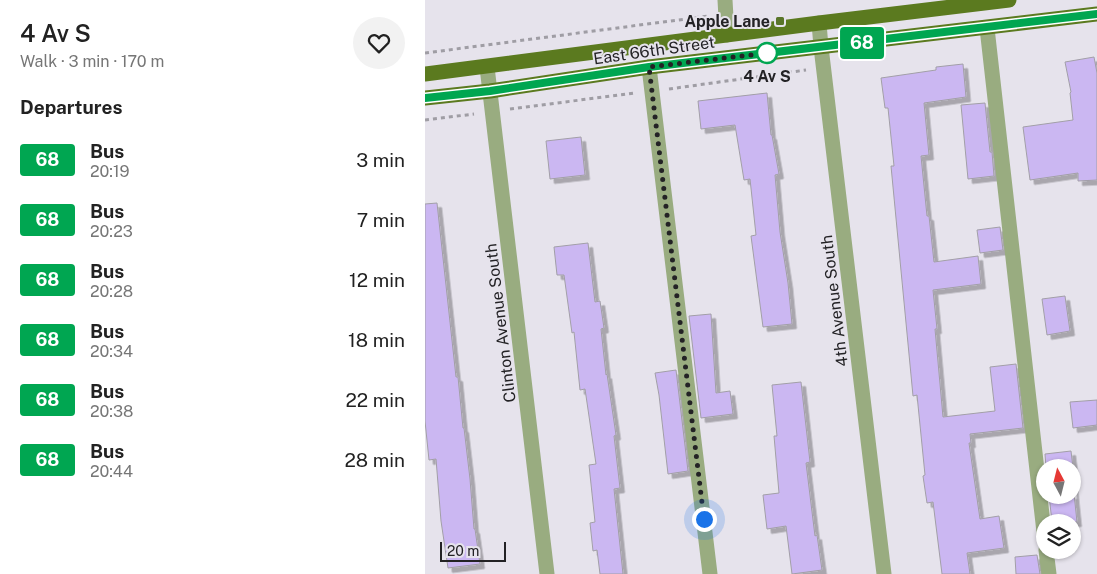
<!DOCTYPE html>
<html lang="en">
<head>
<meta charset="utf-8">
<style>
	:root { --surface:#fff; --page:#f2f2f2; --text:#222; --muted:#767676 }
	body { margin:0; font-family:"Public Sans",sans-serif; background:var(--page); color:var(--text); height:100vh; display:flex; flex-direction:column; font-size:19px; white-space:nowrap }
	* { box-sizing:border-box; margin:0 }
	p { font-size:16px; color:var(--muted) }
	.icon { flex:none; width:28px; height:28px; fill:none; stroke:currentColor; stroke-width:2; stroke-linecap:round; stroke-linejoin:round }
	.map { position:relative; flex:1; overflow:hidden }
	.details { display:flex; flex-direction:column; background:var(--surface); width:425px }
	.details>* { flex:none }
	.badge { padding:0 10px; border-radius:4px; font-size:18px; line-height:32px }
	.needle { width:32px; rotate:353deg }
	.fabs { position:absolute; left:611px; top:459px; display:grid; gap:10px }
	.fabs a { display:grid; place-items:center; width:45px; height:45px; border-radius:50%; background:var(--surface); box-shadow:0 1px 4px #0004; font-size:25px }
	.scale { position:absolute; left:15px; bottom:12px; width:66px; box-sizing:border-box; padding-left:5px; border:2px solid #232225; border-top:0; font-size:14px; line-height:18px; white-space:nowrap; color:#232225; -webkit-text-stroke:4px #e6e3ec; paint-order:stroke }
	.you { position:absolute; width:25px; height:25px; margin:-12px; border:4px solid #fff; border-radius:50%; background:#1a73e8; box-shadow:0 0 0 8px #1a73e833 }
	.map>.badge { position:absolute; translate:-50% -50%; box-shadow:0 0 0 2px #fff }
	h2 { padding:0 20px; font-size:19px; line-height:45px }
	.round { display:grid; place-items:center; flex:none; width:52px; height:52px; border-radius:26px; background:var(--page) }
	.summary { display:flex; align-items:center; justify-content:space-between; height:85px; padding:0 20px }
	h1 { font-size:24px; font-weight:600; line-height:38px }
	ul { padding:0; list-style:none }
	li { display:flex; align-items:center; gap:15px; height:60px; padding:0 20px }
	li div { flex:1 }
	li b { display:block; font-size:19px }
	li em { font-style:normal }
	li .badge { min-width:55px; font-weight:700; text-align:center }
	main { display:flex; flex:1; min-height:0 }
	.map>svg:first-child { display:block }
</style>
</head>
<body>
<main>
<section class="details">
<div class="summary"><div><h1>4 Av S</h1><p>Walk · 3 min · 170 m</p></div><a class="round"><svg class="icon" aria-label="heart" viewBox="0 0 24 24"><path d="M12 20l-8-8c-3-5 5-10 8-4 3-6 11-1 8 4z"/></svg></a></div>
<h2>Departures</h2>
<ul>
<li><span class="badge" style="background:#00a651;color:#fff">68</span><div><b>Bus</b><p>20:19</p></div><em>3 min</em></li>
<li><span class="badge" style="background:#00a651;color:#fff">68</span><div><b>Bus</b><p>20:23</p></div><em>7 min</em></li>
<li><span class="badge" style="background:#00a651;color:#fff">68</span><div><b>Bus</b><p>20:28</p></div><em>12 min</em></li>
<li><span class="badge" style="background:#00a651;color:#fff">68</span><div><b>Bus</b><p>20:34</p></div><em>18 min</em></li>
<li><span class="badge" style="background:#00a651;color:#fff">68</span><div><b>Bus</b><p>20:38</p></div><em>22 min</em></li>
<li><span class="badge" style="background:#00a651;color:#fff">68</span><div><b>Bus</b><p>20:44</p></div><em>28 min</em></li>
</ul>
</section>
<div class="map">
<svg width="672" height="574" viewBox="0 0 672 574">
	<defs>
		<filter id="shadow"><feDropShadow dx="4.5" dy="4.5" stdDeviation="0" flood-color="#0004"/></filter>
	</defs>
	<rect width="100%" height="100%" fill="#e6e3ec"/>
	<path fill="#cbb7f2" stroke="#a29fa7" filter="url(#shadow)" d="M 669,57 L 672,73 L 672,180 L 653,181 L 653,173 L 605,180 L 598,127 L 648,120 L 645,93 L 646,92 L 640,62 Z
		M 538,64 L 541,97 L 499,103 L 504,155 L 496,156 L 502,216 L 504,216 L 509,262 L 553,256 L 556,284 L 508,290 L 512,329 L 510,329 L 518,417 L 570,411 L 565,367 L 591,364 L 598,428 L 545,434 L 546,443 L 544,443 L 555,519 L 574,516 L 579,548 L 542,553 L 545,574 L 517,574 L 508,502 L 502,503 L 498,476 L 500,475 L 492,395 L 488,396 L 466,166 L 469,166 L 463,108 L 460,108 L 456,78 L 511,70 L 511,67 Z
		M 342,93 L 346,135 L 347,135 L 354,174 L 350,175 L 355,232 L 363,283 L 367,324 L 338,327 L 326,236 L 331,235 L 325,179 L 319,180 L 310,125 L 276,129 L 273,101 Z
		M 560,103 L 565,152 L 567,152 L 569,176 L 543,179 L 536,105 Z
		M 156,137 L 160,175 L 125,179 L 121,141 Z
		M 12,203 L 31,377 L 33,377 L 38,428 L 39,428 L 45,479 L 49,529 L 50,529 L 55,564 L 23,568 L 16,521 L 11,459 L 4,460 L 0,421 L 0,204 Z
		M 575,227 L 578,250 L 555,253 L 552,230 Z
		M 163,243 L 170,302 L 175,301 L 179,328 L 176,329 L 181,375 L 182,374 L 191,435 L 189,436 L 195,488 L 189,489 L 198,574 L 175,574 L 172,550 L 168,551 L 165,523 L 170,522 L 164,465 L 171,464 L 160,389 L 155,390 L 149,332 L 147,333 L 139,275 L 132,275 L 129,247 Z
		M 640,296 L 645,331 L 622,335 L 617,299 Z
		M 286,314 L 291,393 L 305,391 L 308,414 L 276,418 L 264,316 Z
		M 251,370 L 263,471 L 243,474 L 234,395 L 230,373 Z
		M 376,382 L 385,462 L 381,463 L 390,536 L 392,535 L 397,570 L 367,574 L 361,526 L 342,529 L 338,495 L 354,493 L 349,436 L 352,436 L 347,385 Z
		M 672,400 L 672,425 L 648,428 L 645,402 Z
		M 646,451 L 649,476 L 648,476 L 648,468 L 621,468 L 620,454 Z
		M 648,484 L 652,522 L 627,522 L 624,495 L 648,495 Z
		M 612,555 L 615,574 L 591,574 L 590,557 Z"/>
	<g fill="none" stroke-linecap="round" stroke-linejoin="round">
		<path stroke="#9f9da4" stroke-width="3" stroke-dasharray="4 4" stroke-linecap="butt" d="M 0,53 L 284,16
			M 244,89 L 381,70
			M 85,109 L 210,93
			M 0,120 L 49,114"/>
		<path stroke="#99ac80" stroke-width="15" d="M 300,0 L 302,35
			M 394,23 L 396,47 L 459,574
			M 562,28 L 620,541
			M 62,67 L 122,574
			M 224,67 L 285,574
			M 621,550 L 624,574"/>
		<path stroke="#5b7a1f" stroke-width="15" d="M 0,74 L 394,23 L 584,0
			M 0,98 L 65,91 L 224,67 L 672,14"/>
	</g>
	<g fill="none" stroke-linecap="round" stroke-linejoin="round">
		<g stroke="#fff" stroke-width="11">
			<path id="line" d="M 0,98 L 65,91 L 224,67 L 672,14"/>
		</g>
		<use href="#line" stroke="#00a651" stroke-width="8"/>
		<path stroke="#232225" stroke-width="5" stroke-dasharray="0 9" d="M 279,519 L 224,67 L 342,53"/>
	</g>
	<rect fill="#597529" stroke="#e6e3ec" stroke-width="2" x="350" y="16" width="10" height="10" rx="2.5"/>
	<circle fill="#fff" stroke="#00a651" stroke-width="2.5" cx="342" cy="53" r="10"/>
	<g text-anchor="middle" stroke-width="4" stroke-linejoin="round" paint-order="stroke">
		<g font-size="16" font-weight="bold" fill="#232225" stroke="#e6e3ec" text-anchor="end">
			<text x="345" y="27">Apple Lane</text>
		</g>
		<g font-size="16" fill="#232225" stroke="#e6e3ec">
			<text transform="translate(229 50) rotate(-8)" y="6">East 66th Street</text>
			<text transform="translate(409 301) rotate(-97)" y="6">4th Avenue South</text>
			<text transform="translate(75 323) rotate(-97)" y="6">Clinton Avenue South</text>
		</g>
		<g font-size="16" font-weight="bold" fill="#232225" stroke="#e6e3ec">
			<text x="342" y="82">4 Av S</text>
		</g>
	</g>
</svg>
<div class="fabs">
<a><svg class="needle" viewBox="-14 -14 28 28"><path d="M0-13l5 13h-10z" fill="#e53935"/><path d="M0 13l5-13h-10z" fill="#767676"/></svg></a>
<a><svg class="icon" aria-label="layers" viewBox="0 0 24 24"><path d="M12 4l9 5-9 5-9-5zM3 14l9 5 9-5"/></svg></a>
</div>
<div class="scale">20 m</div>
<div class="you" style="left:279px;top:519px"></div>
<b class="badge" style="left:437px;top:43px;background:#00a651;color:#fff">68</b>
</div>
</main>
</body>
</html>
